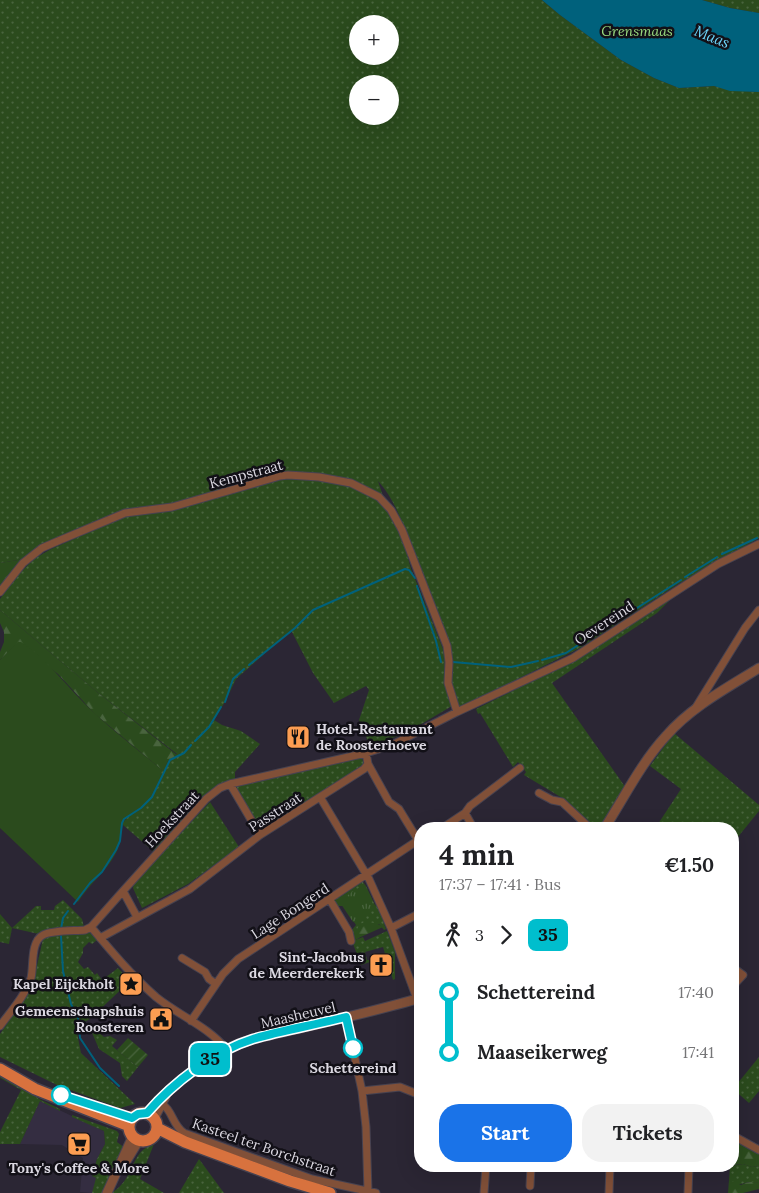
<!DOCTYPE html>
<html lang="en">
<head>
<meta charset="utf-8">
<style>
	:root { --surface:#fff; --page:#f2f2f2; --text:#202124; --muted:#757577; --accent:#1a73e8 }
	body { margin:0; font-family:Lora,serif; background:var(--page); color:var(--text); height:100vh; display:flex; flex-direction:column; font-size:19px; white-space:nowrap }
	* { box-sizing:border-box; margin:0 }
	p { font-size:16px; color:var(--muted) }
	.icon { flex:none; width:28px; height:28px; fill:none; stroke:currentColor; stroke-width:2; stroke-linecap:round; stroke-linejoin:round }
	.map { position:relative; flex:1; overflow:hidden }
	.drawer { position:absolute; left:414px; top:822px; width:325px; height:350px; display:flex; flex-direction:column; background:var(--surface); border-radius:20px; box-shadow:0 5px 20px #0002 }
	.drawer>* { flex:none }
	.badge { padding:0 10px; border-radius:8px; font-size:18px; line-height:32px }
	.tools { position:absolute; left:349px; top:15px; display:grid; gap:10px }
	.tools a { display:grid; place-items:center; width:50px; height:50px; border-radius:50%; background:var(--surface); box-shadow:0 5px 20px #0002; font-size:25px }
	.map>.badge { position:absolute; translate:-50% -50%; box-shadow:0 0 0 2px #fff }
	.legs { display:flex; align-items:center; gap:8px; height:55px; padding:0 25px; font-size:16px }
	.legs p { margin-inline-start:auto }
	.overview { display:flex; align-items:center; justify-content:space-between; height:85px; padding:0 25px }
	h1 { font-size:28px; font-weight:700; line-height:38px }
	.action { display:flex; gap:10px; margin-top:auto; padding:10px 25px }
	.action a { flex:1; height:58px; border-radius:20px; background:var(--accent); color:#fff; font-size:20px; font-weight:700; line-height:58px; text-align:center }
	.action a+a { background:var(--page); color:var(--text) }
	ul { padding:0 25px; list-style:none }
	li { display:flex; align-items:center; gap:18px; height:60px; font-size:19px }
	li i { display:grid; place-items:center; width:8px; height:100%; margin:0 6px; background:currentColor }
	li i::after { content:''; width:12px; height:12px; margin:-6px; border:4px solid; border-radius:50%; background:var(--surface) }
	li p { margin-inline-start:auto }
	li:first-child i { background:linear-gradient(#0000 50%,currentColor 0) }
	li:last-child i { background:linear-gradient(currentColor 50%,#0000 0) }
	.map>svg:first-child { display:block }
</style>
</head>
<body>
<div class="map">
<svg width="759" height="1193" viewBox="0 0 759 1193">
	<defs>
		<pattern id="grass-dots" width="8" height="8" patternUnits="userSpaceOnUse" patternTransform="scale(1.25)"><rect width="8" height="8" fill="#2b4b1d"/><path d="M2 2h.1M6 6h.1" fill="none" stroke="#49643e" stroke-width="1.8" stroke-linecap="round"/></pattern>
		<pattern id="forest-firs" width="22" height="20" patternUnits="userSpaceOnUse" patternTransform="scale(1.25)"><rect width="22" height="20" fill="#2b4b1d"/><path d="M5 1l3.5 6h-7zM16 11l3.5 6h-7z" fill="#49643e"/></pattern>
		<pattern id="park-tufts" width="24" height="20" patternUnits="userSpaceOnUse" patternTransform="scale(1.25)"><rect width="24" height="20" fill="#2b4b1d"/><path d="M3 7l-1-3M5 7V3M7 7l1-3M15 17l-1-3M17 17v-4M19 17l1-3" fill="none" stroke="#49643e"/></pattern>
		<pattern id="garden-furrows" width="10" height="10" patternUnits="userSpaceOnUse" patternTransform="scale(1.25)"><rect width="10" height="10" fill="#2b4b1d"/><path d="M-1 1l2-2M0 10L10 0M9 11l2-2" fill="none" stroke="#49643e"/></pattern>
	</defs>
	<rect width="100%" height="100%" fill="#2b2634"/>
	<path fill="#342d41" d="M 40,1101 L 104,1131 L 105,1144 L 97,1159 L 92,1176 L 97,1178 L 92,1193 L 80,1192 L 83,1158 L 62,1145 L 20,1144 Z"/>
	<path fill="url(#grass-dots)" fill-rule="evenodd" d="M 0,0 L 542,0 L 560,15 L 621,60 L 654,78 L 679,88 L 714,86 L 730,90 L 759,92 L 759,538 L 678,584 L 578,649 L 463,706 L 458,706 L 450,678 L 452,656 L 451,649 C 439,617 426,585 414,553 C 404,528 397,502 378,481 L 384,499 L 373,491 L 287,472 L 272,474 L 180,502 L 137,508 L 24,559 L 0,563 ZM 358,24 L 390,24 L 390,56 L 358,56 ZM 358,84 L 390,84 L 390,116 L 358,116 Z
		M 702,0 L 759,0 L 759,13 L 730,8 Z
		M 289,476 L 344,483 L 365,491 L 387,508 L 401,533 L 411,569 L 443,649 L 445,659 L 444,680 L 452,706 L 406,733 L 370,746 L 359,720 L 369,690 L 366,686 L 334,703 L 313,673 L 291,630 L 236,679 L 226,700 L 214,720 L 222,725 L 241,731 L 260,744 L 235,772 L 235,779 L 210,791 L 153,851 L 123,825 L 123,823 L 168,761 L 177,754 L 97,692 L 0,610 L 0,599 L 16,577 L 34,559 L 51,549 L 129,515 Z
		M 678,592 L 657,613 L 552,683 L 626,788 L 598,829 L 564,799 L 524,775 L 526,772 L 518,762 L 513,767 L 480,713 L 478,714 L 476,709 L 577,659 Z
		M 674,733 L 759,805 L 759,811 L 733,843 L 732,829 L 659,829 L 656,827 L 681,789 L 650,766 Z
		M 358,758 L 362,759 L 364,764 L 273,824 L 260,829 L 236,790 L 237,786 Z
		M 210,802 L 239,847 L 188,884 L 142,908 L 133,888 L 134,883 Z
		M 362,881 L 366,886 L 375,905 L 378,906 L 386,929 L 384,930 L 379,924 L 355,940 L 363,937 L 365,941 L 387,931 L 395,952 L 395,979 L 393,980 L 383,947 L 365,952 L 367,960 L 370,960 L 370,962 L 361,965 L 352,941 L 351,931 L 356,925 L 343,906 L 336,906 L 333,901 Z
		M 63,900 L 82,919 L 84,927 L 39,934 L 12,928 L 9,944 L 0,942 L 0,914 L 12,928 L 36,906 L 41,906 L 41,910 L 54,910 L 55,906 Z
		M 90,933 L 97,940 L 92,944 L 89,942 L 83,948 L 83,953 L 78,962 L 84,969 L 88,967 L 95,975 L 97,973 L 102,980 L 118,968 L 130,981 L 91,1018 L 76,1028 L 81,1053 L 135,1104 L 120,1108 L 57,1085 L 0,1057 L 0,1034 L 27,995 L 36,970 L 43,939 L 49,936 Z
		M 90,1028 L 94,1028 L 104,1037 L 110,1036 L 117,1040 L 112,1046 L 138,1067 L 127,1081 L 122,1076 L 120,1063 L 99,1049 Z
		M 759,1057 L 759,1091 L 749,1103 L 733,1089 Z
		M 0,1074 L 41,1100 L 60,1109 L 60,1111 L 40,1101 L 20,1144 L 0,1144 L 0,1132 L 21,1090 L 0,1078 Z
		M 72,1115 L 117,1131 L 119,1134 L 117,1142 L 125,1148 L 103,1193 L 92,1193 L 96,1178 L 92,1176 L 97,1159 L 105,1144 L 104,1131 L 72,1117 Z
		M 154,1144 L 140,1179 L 164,1193 L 112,1193 C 115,1190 119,1188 121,1185 C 134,1172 133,1150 154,1144 Z
		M 199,1159 L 224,1193 L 179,1193 Z
		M 743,1164 L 752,1167 L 759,1166 L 759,1183 L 749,1182 L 737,1185 L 729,1180 L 730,1166 Z"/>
	<path fill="url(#forest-firs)" d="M 24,559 L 0,588 L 0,563 Z
		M 0,610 L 97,692 L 177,755 L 168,761 L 162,770 L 95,714 L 58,674 L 18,643 L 0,660 L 0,652 L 4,642 L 4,632 L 0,623 Z
		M 364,922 C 371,922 377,923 383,927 L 354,940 C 356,933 356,926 364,922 Z
		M 733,1138 L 759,1154 L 759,1166 L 752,1167 L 743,1164 L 733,1165 Z
		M 729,1180 L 741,1185 C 747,1182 752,1181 759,1183 L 759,1189 L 743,1193 L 728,1193 Z"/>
	<path fill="url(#park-tufts)" d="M 363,885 L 373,904 L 370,914 L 353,922 L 339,901 Z"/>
	<path fill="url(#garden-furrows)" d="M 128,1038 L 148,1055 L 138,1067 L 117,1050 Z"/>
	<path fill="#2b4b1d" d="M 18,642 L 21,642 C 46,658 63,682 84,703 C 108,727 136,748 162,770 L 155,793 L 140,810 L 125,819 C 120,829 122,842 116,853 C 106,872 89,884 78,902 L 0,828 L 0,660 Z"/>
	<path fill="#00617c" d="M 542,0 L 702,0 L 730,8 L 759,13 L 759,92 L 730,91 L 714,86 L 679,88 L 654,78 L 621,60 L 560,15 Z"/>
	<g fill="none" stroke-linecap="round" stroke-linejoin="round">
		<path stroke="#00617c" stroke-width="2" d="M 722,554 L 757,538
			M 685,577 L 717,557
			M 417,586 L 436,641 L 441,662
			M 637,608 L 681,580
			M 542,660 L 566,653 L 632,610
			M 453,662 L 511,667 L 538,661
			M 249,665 L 295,628 L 313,610 L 405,569 L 409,570 L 415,578
			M 225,702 L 233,679 L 244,669
			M 195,741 L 209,727 L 221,707
			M 74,904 L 90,883 L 102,872 L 116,850 L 120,841 L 122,823 L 124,819 L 141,808 L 152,797 L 170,760 L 184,753 L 191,745
			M 61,929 L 63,918 L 68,911
			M 61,936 L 63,971 L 71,1004 L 78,1018 L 80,1038 L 100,1068 L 119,1086"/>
		<g stroke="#474250" stroke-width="9">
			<path id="minor" d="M 0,592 L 23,563 L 42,548 L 58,541 L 125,513 L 172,507 L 280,476 L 288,475 L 319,477 L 351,483 L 379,497 L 391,510 L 402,530 L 447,646 L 449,662 L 448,683 L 457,712
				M 696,707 L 745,628 L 759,610
				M 368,764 L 389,802 L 399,809 L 418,840
				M 230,784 L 260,835
				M 539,793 L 552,800 L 562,802 L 591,829
				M 320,797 L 369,879 L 391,928 L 417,999
				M 465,813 L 474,829
				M 441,829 L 465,813 L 470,806 L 520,768
				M 330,900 L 349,932 L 351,941
				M 137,917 L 123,891 L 206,799 L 220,788 L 230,784 L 366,753 L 392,745 L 457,712 L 573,658 L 718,564 L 759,544
				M 91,927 C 111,951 132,976 156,997 C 178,1015 209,1027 227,1050
				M 391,928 L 420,913
				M 100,938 L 190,889 L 260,835 L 364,769 L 368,764 L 366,753
				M 182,958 L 205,972 L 209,979 L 216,984
				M 732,967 L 743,975 L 732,987
				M 346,1017 L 362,1091 L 366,1127 L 368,1192
				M 191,1021 L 223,974 L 238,959 L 420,839
				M 0,1026 C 11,1011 25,996 31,978 C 34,966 30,942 43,935 C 52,930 74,931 85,930 L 91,927 L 123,891
				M 362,1091 L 400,1087 L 420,1095
				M 158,1101 C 174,1110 171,1124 184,1133 L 312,1179 L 376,1193
				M 732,1135 L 759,1150
				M 530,1186 L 531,1166
				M 484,1193 L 486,1166
				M 609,1193 L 610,1166
				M 688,1193 L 689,1166"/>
		</g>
		<g stroke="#474250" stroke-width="11">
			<path id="tertiary" d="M 604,829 C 624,798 641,763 666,736 C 691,707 727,688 759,668
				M 147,1113 C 166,1091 195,1067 221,1052 C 244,1039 271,1035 297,1029 C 338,1019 380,1010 420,998
				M 154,1118 L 165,1097
				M 125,1163 L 139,1140
				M 107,1193 L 133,1136"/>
		</g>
		<g stroke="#474250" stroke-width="14">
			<path id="primary" d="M 0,1069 L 35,1089 L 129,1126
				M129 1127a14 14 0 1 1 28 0a14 14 0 1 1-28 0Z
				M 157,1128 L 185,1142 L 290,1181 L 330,1193"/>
		</g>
		<use href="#minor" stroke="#815038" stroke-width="7"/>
		<use href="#tertiary" stroke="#815038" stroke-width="9"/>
		<use href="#primary" stroke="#d8723e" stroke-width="11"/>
	</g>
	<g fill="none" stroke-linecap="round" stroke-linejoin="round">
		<g stroke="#fff" stroke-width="11">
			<path id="line-1" d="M 61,1095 L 132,1118 L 138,1114 L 147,1113 C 173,1083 214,1051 253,1039 C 283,1030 315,1025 346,1017 L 353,1048"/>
		</g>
		<use href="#line-1" stroke="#00becd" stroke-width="8"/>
	</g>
	<defs>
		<g id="restaurant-square" transform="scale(1.25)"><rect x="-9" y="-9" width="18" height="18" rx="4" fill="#fc9d52" stroke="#121017"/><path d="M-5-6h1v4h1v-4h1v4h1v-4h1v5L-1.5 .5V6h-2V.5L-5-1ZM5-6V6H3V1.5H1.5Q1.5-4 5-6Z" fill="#111"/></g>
		<g id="church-square" transform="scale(1.25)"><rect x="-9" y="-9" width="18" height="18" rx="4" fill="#fc9d52" stroke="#121017"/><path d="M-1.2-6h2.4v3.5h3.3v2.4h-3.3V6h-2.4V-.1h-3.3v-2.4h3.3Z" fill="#111"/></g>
		<g id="sight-square" transform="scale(1.25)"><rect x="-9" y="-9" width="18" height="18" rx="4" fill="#fc9d52" stroke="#121017"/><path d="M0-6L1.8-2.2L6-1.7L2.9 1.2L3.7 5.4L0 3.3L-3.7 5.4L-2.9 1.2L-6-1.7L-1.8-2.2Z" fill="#111"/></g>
		<g id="civic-square" transform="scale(1.25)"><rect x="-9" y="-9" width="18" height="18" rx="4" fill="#fc9d52" stroke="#121017"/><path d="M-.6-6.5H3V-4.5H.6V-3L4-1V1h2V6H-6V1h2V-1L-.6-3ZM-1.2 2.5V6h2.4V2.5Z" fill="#111"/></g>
		<g id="supermarket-square" transform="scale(1.25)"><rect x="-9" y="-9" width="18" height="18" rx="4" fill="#fc9d52" stroke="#121017"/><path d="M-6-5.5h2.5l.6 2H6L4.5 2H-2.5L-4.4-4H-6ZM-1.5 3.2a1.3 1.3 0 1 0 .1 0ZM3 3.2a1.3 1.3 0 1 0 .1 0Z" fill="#111"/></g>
	</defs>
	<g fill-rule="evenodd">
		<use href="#restaurant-square" x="298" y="737"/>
		<use href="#church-square" x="381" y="965"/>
		<use href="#sight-square" x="131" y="984"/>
		<use href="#civic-square" x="161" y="1019"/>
		<use href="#supermarket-square" x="79" y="1144"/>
	</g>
	<g fill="#fff" stroke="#00becd" stroke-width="2.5">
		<circle cx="353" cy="1048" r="9"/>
		<circle cx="61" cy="1095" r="9"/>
	</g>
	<g text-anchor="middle" stroke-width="5" stroke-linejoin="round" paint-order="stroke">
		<g font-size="14" font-style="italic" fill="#98da7f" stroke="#121017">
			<text x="637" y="36">Grensmaas</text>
		</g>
		<g font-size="14" fill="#dbd8e1" stroke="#121017">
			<text transform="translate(246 474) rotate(-15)" y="5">Kempstraat</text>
			<text transform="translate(604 623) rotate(-33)" y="5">Oevereind</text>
			<text transform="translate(275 812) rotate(-33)" y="5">Passtraat</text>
			<text transform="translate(172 819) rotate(-47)" y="5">Hoekstraat</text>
			<text transform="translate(290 911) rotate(-33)" y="5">Lage Bongerd</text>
			<text transform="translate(298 1015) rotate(-13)" y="5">Maasheuvel</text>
			<text transform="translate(264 1147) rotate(19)" y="5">Kasteel ter Borchstraat</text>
		</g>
		<g font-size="14" font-weight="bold" fill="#dbd8e1" stroke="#121017" text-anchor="end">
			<text x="316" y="734" text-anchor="start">Hotel-Restaurant<tspan x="316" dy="16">de Roosterhoeve</tspan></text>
			<text x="364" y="962">Sint-Jacobus<tspan x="364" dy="16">de Meerderekerk</tspan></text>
			<text x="114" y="989">Kapel Eijckholt</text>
			<text x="144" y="1016">Gemeenschapshuis<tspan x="144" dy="16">Roosteren</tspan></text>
			<text x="79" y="1173" text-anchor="middle">Tony's Coffee &amp; More</text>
		</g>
		<g font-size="14" font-weight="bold" fill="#dbd8e1" stroke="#121017">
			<text x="353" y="1073">Schettereind</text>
		</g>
		<g font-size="15" font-style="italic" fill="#6ed7fd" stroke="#121017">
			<text transform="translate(712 37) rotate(22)" y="5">Maas</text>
		</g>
	</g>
</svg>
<div class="tools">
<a>+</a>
<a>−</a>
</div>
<b class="badge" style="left:210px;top:1059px;background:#00becd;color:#111">35</b>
<section class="drawer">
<div class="overview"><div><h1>4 min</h1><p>17:37 – 17:41 · Bus</p></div><b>€1.50</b></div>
<div class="legs"><svg class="icon" aria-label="walk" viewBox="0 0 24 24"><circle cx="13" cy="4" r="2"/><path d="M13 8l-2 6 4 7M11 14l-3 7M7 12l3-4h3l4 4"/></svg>3<svg class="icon" aria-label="forward" viewBox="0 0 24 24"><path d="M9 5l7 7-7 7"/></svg><b class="badge" style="background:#00becd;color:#111">35</b></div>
<ul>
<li><i style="color:#00becd"></i><b>Schettereind</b><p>17:40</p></li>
<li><i style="color:#00becd"></i><b>Maaseikerweg</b><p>17:41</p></li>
</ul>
<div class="action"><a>Start</a><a>Tickets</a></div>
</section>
</div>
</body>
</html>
